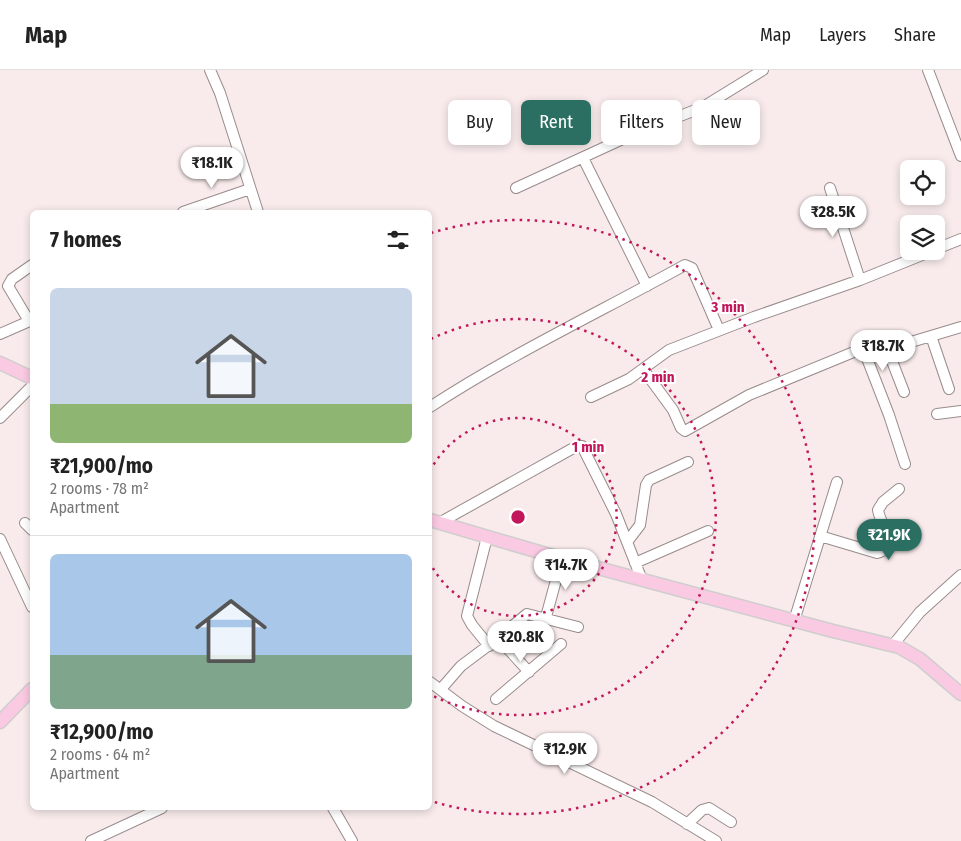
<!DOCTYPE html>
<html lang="en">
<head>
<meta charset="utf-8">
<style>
  body { margin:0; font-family:"Fira Sans Condensed",sans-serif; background:#f2f2f2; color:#222; height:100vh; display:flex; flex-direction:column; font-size:19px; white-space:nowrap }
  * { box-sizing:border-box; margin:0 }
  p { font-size:16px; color:#767676 }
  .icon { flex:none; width:28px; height:28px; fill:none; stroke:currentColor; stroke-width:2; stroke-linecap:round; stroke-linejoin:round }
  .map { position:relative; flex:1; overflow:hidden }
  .panel { position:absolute; left:30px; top:140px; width:402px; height:600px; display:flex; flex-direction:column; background:#fff; border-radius:8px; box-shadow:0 2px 8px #0003 }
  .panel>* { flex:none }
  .hud { position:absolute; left:448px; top:30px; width:438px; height:45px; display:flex; gap:10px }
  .controls { position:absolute; left:900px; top:90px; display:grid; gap:10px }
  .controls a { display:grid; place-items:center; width:45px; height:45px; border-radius:8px; background:#fff; box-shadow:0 2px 8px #0003; font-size:25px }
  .price { position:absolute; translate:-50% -42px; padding:0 11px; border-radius:18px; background:#fff; color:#222; font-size:16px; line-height:32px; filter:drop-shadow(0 1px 2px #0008) }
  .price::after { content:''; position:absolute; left:50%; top:30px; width:15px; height:11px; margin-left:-8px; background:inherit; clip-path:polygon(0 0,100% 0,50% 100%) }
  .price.selected { background:#2a6f62; color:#fff }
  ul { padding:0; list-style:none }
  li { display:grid; align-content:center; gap:10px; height:265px; padding:0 20px }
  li+li { border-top:1px solid #e0e0e0 }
  li span { display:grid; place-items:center; height:155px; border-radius:8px; color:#555 }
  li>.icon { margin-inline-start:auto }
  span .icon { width:90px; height:90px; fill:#fffc; stroke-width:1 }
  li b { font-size:21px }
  h2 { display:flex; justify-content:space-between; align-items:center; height:60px; padding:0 20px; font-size:21px }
  .tag { padding:0 18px; border-radius:8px; background:#fff; box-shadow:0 2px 8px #0003; font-size:18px; line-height:45px }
  .tag.selected { background:#2a6f62; color:#fff }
  header { display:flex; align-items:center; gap:30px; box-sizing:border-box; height:70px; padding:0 25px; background:#fff; border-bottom:1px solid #e0e0e0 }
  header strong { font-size:24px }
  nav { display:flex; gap:28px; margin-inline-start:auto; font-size:18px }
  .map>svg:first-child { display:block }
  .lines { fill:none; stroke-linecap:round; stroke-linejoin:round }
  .minor-casing { stroke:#988c8b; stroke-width:12 }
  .major-casing { stroke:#cfcece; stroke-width:15 }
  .minor { stroke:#fff; stroke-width:10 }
  .major { stroke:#fac9e2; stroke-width:12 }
  .ring { fill:none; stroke:#c2185b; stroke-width:2.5; stroke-dasharray:2.5 5 }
  .centre { fill:#c2185b; stroke:#fff; stroke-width:2.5 }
  .ring-label { font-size:15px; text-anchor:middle; font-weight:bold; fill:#c2185b; stroke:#fff; stroke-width:4; stroke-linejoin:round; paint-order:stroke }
</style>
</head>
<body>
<header>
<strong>Map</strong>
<nav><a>Map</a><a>Layers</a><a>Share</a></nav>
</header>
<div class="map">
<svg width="961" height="771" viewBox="0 0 961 771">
  <rect width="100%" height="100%" fill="#f9ebeb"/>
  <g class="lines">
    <defs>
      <path id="minor" d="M 210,0 L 220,23 L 258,142
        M 928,0 L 961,86
        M 583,88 L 647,216
        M 516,118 L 627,67 L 703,37 L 763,0
        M 830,118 L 860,210
        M 183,142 L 250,119
        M 936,179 L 961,169
        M 29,251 L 8,216 L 12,209 L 32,195
        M 0,264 L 32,250
        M 931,266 L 949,319
        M 885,273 L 904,322
        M 863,278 L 889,345 L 905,394
        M 643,299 L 673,340 L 681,358 L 685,361 L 749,325 L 878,272 L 893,275 L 901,275 L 961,257
        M 591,327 L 629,309 L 669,280 L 754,247 L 860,210 L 932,181
        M 430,337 C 511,284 600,242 685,195 L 692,198 L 719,260
        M 937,344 L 961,341
        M 0,348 L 32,316
        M 25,453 L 32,460
        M 439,453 L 577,376 L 582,376 L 616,444 L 642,510
        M 820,466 L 877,483 C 899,477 880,454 878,440 L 883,432 L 899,419
        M 487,467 L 467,546 L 472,555 L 489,576
        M 0,469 L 32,537
        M 627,472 L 640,455 L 646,415 L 649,410 L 688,392
        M 635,493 L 708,461
        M 546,547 L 562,488
        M 794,551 L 837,412
        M 498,568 L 529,602
        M 893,575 L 920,542 L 961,505
        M 430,612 L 462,636 L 494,656 L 652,732 L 716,771
        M 441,619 L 461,596 L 493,572 L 527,544 L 578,557
        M 496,629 L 561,574
        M 333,738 L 352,771
        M 687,754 L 702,740 L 709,738 L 731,752
        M 91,771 L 162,738"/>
      <path id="major" d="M 0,293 L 32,308
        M 430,450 L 546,484 L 833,561 L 899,577 L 920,589 L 961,624
        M 0,652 L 32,619"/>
    </defs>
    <use href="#minor" class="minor-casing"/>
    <use href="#major" class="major-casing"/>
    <use href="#minor" class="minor"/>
    <use href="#major" class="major"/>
  </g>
  <g class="ring">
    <path d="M430 401A99 99 0 1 1 430 493"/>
    <path d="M431 269A198 198 0 1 1 431 625"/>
    <path d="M431 163A297 297 0 1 1 431 731"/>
  </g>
  <circle cx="518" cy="447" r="8" class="centre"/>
  <g class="ring-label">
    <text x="728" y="242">3 min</text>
    <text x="658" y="312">2 min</text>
    <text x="588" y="382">1 min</text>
  </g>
</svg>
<div class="controls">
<a><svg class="icon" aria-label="locate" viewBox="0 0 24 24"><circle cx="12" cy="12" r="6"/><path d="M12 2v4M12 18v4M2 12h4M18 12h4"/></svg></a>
<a><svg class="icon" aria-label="layers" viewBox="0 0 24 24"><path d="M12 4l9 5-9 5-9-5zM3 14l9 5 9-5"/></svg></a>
</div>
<b class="price" style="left:212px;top:119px">₹18.1K</b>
<b class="price" style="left:833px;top:168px">₹28.5K</b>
<b class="price" style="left:883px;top:302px">₹18.7K</b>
<b class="price selected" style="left:889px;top:491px">₹21.9K</b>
<b class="price" style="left:566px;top:521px">₹14.7K</b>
<b class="price" style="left:521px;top:593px">₹20.8K</b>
<b class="price" style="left:565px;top:705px">₹12.9K</b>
<div class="hud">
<a class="tag">Buy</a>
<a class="tag selected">Rent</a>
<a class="tag">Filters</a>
<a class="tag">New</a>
</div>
<section class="panel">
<h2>7 homes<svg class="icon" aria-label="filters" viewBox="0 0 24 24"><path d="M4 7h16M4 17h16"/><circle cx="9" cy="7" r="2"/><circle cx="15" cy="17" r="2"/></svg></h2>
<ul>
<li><span style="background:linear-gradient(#c9d6e8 75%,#8fb573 0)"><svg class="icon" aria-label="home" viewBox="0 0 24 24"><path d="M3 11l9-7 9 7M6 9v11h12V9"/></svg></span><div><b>₹21,900/mo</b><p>2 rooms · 78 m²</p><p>Apartment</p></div></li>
<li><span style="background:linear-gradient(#a9c7e8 65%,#7fa58c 0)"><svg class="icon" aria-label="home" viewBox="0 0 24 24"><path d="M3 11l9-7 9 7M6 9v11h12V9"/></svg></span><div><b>₹12,900/mo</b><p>2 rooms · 64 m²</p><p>Apartment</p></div></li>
</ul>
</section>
</div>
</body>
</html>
